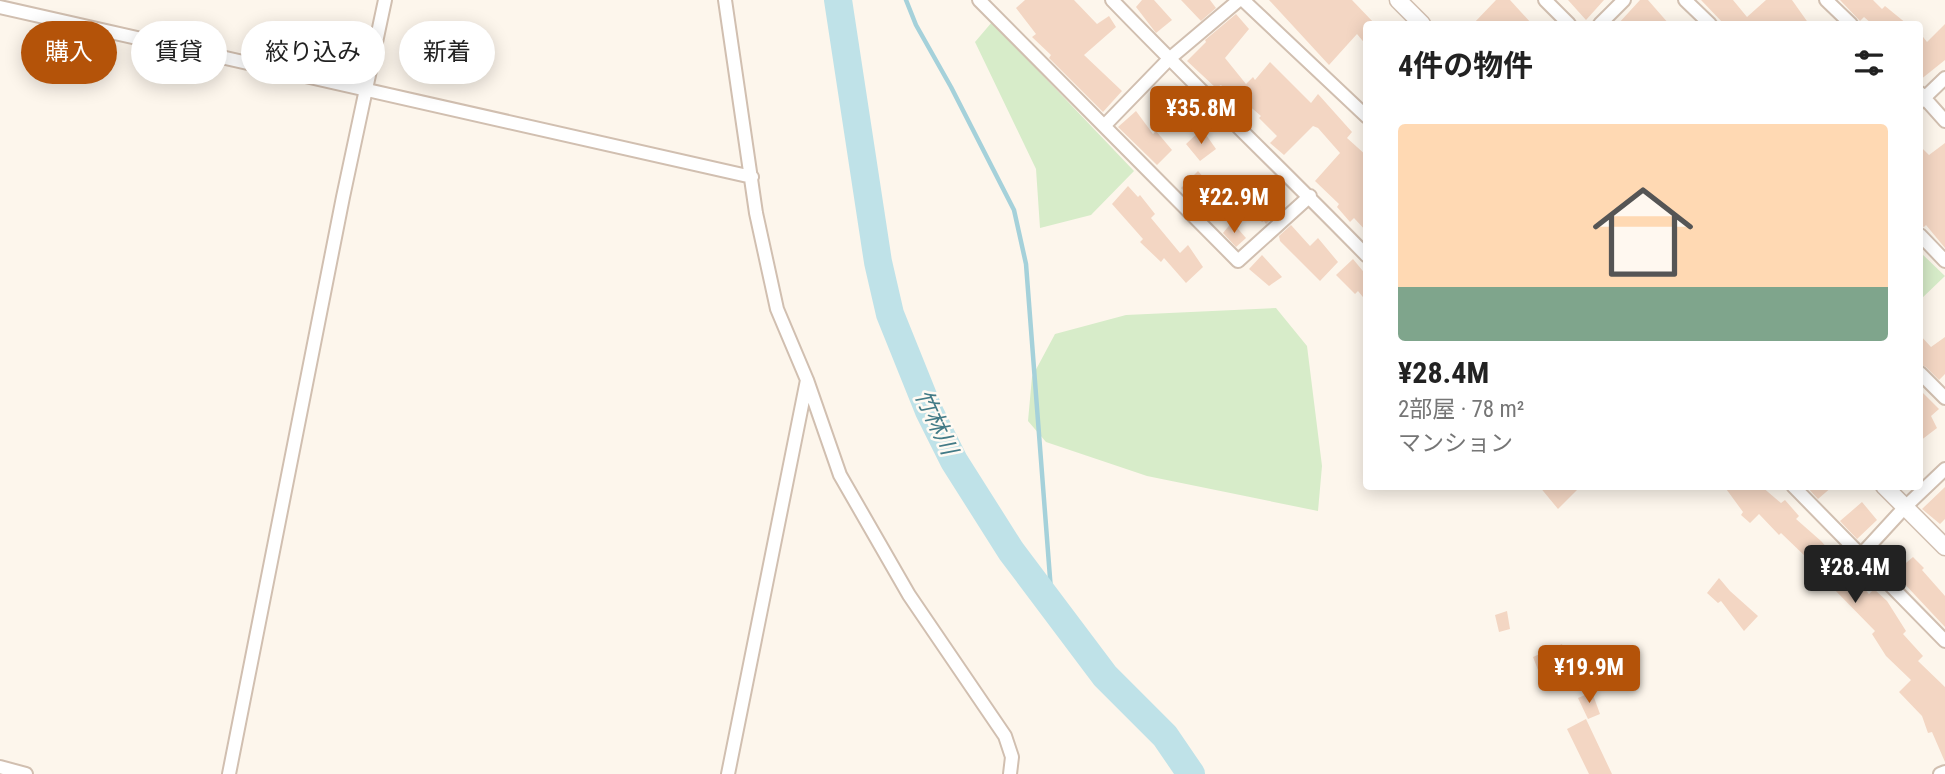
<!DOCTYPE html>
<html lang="ja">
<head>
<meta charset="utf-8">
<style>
  body { margin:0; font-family:"Roboto Condensed","Noto Sans JP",sans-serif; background:#f2f2f2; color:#222; height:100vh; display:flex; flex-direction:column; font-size:26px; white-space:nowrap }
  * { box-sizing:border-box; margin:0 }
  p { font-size:23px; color:#767676 }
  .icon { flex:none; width:38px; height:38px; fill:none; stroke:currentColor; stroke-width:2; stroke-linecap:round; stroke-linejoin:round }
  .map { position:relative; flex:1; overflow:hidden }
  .side { position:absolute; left:1363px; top:21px; width:560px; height:469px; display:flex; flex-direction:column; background:#fff; border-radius:7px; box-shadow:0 4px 18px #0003 }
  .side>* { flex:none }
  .hud { position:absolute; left:21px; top:21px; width:665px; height:63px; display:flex; gap:14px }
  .price { position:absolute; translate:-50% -60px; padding:0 16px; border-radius:7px; background:#b45309; color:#fff; font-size:23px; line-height:46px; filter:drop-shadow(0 2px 4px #0008) }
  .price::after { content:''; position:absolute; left:50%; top:42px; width:21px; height:16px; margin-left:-10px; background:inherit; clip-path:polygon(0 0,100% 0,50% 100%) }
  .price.on { background:#222; color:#fff }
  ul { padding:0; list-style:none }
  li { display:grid; align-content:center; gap:14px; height:371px; padding:0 35px }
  li span { display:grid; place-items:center; height:217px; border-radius:7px; color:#555 }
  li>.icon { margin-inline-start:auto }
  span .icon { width:126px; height:126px; fill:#fffc; stroke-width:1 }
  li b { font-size:30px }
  h2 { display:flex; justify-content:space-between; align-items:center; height:84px; padding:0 35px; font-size:30px }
  .tag { padding:0 24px; border-radius:32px; background:#fff; box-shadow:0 4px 18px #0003; font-size:24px; line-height:63px }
  .tag.on { background:#b45309; color:#fff }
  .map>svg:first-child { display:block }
  .green { fill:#d7ecc9 }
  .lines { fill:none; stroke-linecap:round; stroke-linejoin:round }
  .stream { stroke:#a5d1da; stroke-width:4.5 }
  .river { stroke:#bfe2e8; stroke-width:28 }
  .building { fill:#f3d6c3 }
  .minor-casing { stroke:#d1bfb0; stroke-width:16 }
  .tertiary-casing { stroke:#d1bfb0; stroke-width:19 }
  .minor { stroke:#fff; stroke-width:12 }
  .tertiary { stroke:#fff; stroke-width:16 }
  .labels { text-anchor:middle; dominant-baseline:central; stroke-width:5; stroke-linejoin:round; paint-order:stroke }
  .water-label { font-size:23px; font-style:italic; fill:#427a86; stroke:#fffaf3 }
</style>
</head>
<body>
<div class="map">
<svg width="1945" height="774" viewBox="0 0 1945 774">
  <rect width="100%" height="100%" fill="#fdf6ec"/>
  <path class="green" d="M 992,22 L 1134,171 L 1091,215 L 1040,228 L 1036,169 L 975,42 Z
    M 1920,252 L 1945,276 L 1920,300 Z
    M 1276,308 L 1307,346 L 1322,466 L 1318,511 L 1147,476 L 1046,442 L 1028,421 L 1032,377 L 1055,334 L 1126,315 Z"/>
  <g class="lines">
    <path class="stream" d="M 906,0 L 916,25 L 951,87 L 1014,210 L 1026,264 L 1052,604"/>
    <path class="river" d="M 838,0 L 878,262 L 890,314 L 929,411 L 954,461 L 1011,551 L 1105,676 L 1165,736 L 1191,774"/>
  </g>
  <path class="building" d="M 1025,0 L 1074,0 L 1097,24 L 1109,16 L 1116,27 L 1084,55 L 1122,91 L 1103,112 L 1049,58 L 1051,55 L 1032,37 L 1036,34 L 1016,8 Z
    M 1142,0 L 1154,0 L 1172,20 L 1156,33 L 1136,7 Z
    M 1181,0 L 1210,0 L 1216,8 L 1201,21 Z
    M 1269,0 L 1352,0 L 1375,24 L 1367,24 L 1367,46 L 1357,34 L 1329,65 Z
    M 1496,0 L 1510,0 L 1532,24 L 1473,24 Z
    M 1568,0 L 1604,0 L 1586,20 Z
    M 1640,0 L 1648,0 L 1669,24 L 1618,24 Z
    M 1701,0 L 1733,0 L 1747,17 L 1766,0 L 1792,0 L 1809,24 L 1724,24 Z
    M 1840,0 L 1873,0 L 1882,9 L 1885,6 L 1907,24 L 1872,24 L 1864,17 L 1860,21 Z
    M 1236,14 L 1249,29 L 1225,58 L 1246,84 L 1253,77 L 1255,80 L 1270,62 L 1311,103 L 1318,94 L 1352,132 L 1347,138 L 1367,156 L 1367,232 L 1354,218 L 1350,222 L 1337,207 L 1339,204 L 1315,181 L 1340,153 L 1318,128 L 1313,126 L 1284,155 L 1270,143 L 1277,136 L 1259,118 L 1261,116 L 1232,91 L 1229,94 L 1221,85 L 1216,88 L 1187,61 L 1206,42 L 1205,40 Z
    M 1945,24 L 1945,60 L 1920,80 L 1920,33 L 1927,42 Z
    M 1136,111 L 1153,134 L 1156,131 L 1172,150 L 1157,165 L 1118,127 Z
    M 1202,129 L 1216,149 L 1200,161 L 1186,144 Z
    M 1945,143 L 1945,248 L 1926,225 L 1924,227 L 1920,226 L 1920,146 L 1929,155 Z
    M 1198,171 L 1221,197 L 1208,210 L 1202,203 L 1199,206 L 1181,188 Z
    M 1243,176 L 1259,195 L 1272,181 L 1283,193 L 1269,209 L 1274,216 L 1266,224 L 1264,221 L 1262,222 L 1228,187 Z
    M 1128,186 L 1138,197 L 1140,195 L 1155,214 L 1151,218 L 1180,253 L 1188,245 L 1203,267 L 1186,283 L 1164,258 L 1161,262 L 1140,242 L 1143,239 L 1112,204 Z
    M 1232,222 L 1246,238 L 1236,247 L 1223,233 Z
    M 1291,225 L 1310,246 L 1318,238 L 1338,262 L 1320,281 L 1280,241 L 1279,236 Z
    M 1262,255 L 1282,277 L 1269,286 L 1249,269 Z
    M 1353,259 L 1367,276 L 1367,302 L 1358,291 L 1355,294 L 1336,275 Z
    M 1920,335 L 1931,347 L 1945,337 L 1945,374 L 1939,380 L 1926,367 L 1920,364 Z
    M 1920,390 L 1939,409 L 1931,416 L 1937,428 L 1920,441 Z
    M 1539,486 L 1581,486 L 1558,509 Z
    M 1724,486 L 1761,486 L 1781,503 L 1785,500 L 1799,516 L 1796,519 L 1821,541 L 1869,594 L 1874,589 L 1887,601 L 1906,631 L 1903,634 L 1923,656 L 1918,661 L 1945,687 L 1945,762 L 1932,732 L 1928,733 L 1922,716 L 1899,692 L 1911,680 L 1886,656 L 1872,634 L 1875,631 L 1830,585 L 1833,583 L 1781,533 L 1779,535 L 1759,514 L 1750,523 L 1741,515 L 1743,512 Z
    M 1806,486 L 1833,486 L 1818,499 Z
    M 1945,487 L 1945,519 L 1940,524 L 1922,509 Z
    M 1862,502 L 1877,520 L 1857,539 L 1840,521 Z
    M 1913,557 L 1924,568 L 1922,570 L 1945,596 L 1945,627 L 1899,578 L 1903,573 L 1900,568 Z
    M 1719,578 L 1730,591 L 1758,616 L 1744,631 L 1721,601 L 1718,603 L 1707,593 Z
    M 1507,611 L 1510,629 L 1499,632 L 1495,615 Z
    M 1562,644 L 1567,660 L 1538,670 L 1533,657 Z
    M 1592,692 L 1600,714 L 1588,719 L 1578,698 Z
    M 1586,719 L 1612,774 L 1589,774 L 1567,729 Z"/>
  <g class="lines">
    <defs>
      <path id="minor" d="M 725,0 L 756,213 L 777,309 L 807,380 L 840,475 L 909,595 L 1005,736 L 1012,757 L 1010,774
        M 979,0 L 1238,261 L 1310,196
        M 1112,0 C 1196,87 1283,170 1367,256
        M 1243,0 L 1367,117
        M 1545,0 L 1569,24
        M 1685,0 L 1710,24
        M 1826,0 L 1851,24
        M 0,7 L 752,177
        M 1600,24 L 1624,0
        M 1920,93 L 1945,121
        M 1920,102 L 1945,78
        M 1104,126 L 1169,59 L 1239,0
        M 1920,235 L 1945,261
        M 1920,373 L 1945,398
        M 1793,486 L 1945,641
        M 1860,556 L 1905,507 L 1945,469
        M 0,767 L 26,774
        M 229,774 L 343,197 L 385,0
        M 728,774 L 807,380
        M 1940,774 L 1945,772"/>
      <path id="tertiary" d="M 1398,0 L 1422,24
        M 1884,486 L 1945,547"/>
    </defs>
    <use href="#minor" class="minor-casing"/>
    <use href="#tertiary" class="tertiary-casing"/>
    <use href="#minor" class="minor"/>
    <use href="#tertiary" class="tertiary"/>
  </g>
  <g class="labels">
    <g class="water-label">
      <text transform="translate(936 422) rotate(65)">竹林川</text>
    </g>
  </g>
</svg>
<b class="price" style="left:1201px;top:146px">¥35.8M</b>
<b class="price" style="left:1234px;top:235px">¥22.9M</b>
<b class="price on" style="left:1855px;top:605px">¥28.4M</b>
<b class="price" style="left:1589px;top:705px">¥19.9M</b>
<div class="hud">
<a class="tag on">購入</a>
<a class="tag">賃貸</a>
<a class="tag">絞り込み</a>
<a class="tag">新着</a>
</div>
<section class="side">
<h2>4件の物件<svg class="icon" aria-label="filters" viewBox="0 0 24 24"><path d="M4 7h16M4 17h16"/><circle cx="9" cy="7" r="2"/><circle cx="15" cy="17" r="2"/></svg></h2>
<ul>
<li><span style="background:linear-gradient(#ffd9b3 75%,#7fa58c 0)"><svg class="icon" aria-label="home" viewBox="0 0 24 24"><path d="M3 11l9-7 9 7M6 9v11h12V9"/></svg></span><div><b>¥28.4M</b><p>2部屋 · 78 m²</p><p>マンション</p></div></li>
</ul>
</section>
</div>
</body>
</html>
